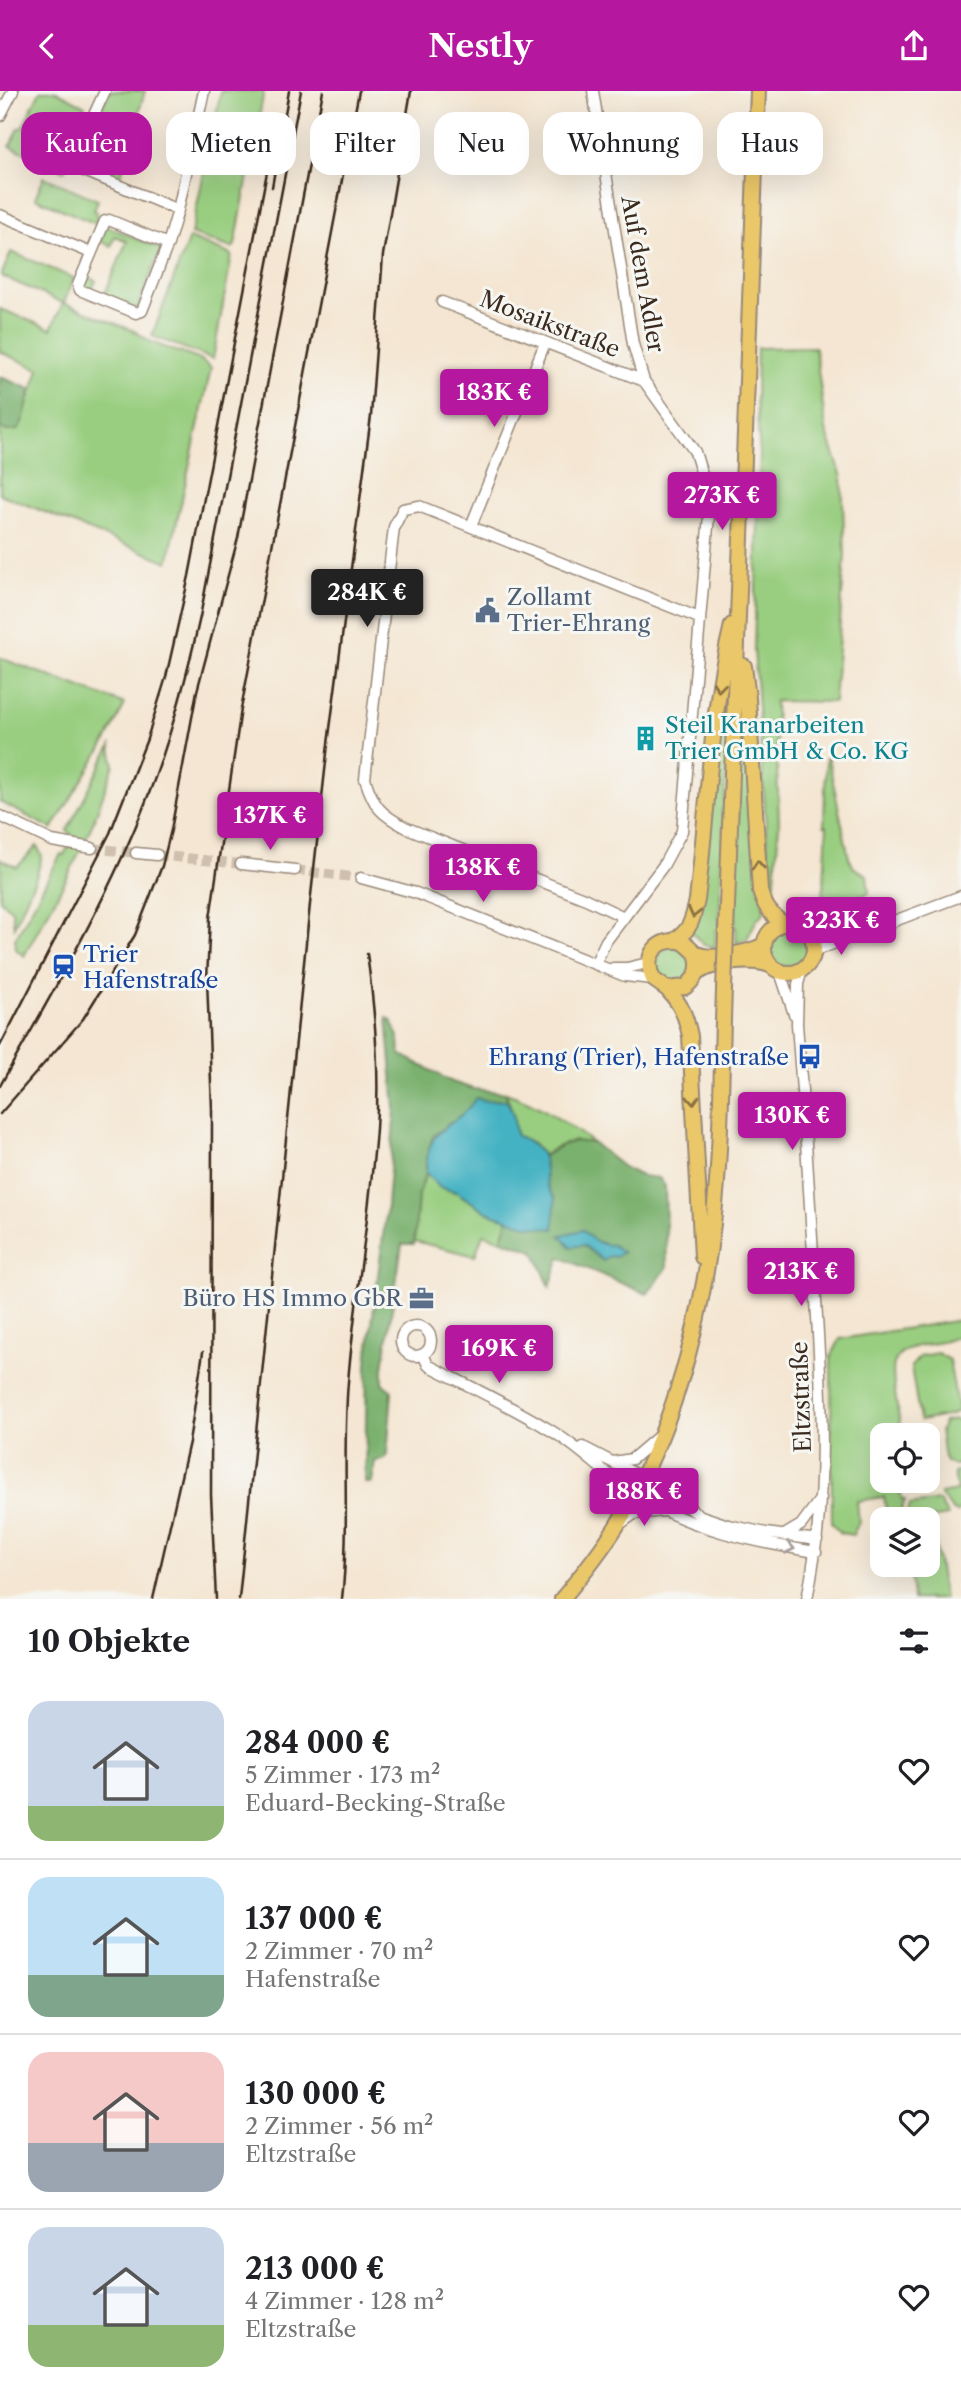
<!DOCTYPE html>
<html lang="de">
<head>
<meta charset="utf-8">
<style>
  body { margin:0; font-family:"Libre Caslon Text",serif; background:#f2f2f2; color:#202124; height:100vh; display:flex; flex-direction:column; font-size:26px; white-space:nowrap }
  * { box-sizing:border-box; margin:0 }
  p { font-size:23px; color:#757577 }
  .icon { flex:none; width:38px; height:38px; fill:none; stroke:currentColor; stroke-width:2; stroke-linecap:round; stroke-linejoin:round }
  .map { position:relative; height:1508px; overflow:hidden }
  .side { display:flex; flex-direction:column; background:#fff; flex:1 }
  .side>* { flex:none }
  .banner { position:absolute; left:21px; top:21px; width:920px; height:63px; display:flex; gap:14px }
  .controls { position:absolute; left:870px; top:1332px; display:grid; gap:14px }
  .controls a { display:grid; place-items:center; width:70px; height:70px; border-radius:14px; background:#fff; box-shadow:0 7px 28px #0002; font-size:35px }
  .price { position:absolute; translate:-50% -60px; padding:0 16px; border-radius:7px; background:#b5179e; color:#fff; font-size:23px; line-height:46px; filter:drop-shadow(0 2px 4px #0008) }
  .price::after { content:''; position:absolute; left:50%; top:42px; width:21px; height:16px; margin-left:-10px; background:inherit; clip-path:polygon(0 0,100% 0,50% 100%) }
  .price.on { background:#222; color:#fff }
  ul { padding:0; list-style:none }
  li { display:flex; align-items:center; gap:21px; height:175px; padding:0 28px }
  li+li { border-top:2px solid #e0e0e0 }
  li span { display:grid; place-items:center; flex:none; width:196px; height:140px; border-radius:21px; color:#555 }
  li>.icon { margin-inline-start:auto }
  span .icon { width:84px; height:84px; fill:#fffc; stroke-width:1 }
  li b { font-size:30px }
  h2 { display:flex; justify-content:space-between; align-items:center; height:84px; padding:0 28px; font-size:30px }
  .pill { padding:0 24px; border-radius:21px; background:#fff; box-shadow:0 7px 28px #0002; font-size:24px; line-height:63px }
  .pill.on { background:#b5179e; color:#fff }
  header { display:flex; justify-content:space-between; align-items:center; height:91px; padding:0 28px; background:#b5179e; color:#fff; font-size:32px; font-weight:800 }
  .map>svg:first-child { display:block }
  .green { fill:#99ce80; stroke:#6a7c4f; stroke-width:2 }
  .forest { fill:#7ab16e; stroke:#5a6e46; stroke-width:2; fill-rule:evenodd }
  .water { fill:#45b2c3; stroke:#406e70; stroke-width:2 }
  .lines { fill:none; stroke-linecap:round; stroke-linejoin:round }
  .minor-tunnel { stroke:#cfc0ae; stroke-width:10; stroke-dasharray:10 5; stroke-linecap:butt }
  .minor-casing { stroke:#988878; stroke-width:13 }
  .primary-casing { stroke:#988878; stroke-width:18 }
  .minor { stroke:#fff; stroke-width:10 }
  .primary { stroke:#eac769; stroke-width:14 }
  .rail { stroke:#3b2a1e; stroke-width:2.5 }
  .primary-bridge-casing { stroke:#988878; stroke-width:18; stroke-linecap:butt }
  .primary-bridge { stroke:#eac769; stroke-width:14 }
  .oneway { stroke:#8a7140 }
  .oneway2 { stroke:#a79f9a }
  .labels { text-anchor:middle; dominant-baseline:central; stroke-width:6; stroke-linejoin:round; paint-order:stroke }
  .street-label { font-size:23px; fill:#3b2a1e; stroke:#f6f6f2 }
  .service-label { font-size:23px; fill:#4e5e75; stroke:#f6f6f2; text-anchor:start }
  .culture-label { font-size:23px; fill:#0d838f; stroke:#f6f6f2; text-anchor:start }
  .transit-label { font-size:23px; fill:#164399; stroke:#f6f6f2; text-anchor:start }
</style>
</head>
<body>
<header><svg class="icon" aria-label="back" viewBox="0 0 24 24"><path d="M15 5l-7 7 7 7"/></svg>Nestly<svg class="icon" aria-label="share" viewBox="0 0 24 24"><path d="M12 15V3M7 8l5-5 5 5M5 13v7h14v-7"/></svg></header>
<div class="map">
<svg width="961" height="1508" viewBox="0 0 961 1508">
  <rect width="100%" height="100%" fill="#f6f6f2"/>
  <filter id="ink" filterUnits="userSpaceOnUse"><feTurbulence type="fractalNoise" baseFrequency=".0143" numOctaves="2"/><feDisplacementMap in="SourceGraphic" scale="14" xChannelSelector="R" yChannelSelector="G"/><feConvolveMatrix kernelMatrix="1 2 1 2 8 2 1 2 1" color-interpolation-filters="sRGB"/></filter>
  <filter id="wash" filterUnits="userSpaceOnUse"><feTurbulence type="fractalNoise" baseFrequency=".00686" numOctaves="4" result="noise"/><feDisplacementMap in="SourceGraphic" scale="28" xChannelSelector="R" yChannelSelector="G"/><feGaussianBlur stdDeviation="1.57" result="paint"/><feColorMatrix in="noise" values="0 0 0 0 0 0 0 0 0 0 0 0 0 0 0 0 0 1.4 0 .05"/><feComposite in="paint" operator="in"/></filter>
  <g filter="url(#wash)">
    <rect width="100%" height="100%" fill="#f4e6d2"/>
    <path class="green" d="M 40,0 L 56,0 L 85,15 L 69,49 L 71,51 L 66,63 L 71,65 L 64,80 L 10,55 L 19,37 L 22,37 Z
      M 109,0 L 145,0 L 119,90 L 82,75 L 77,67 Z
      M 221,0 L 264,0 L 235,154 L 232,157 L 191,143 Z
      M 44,86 L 98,109 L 94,120 L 97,121 L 96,133 L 35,107 Z
      M 107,135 L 161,158 L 137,218 L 85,199 L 82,193 L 85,185 L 96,190 L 91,200 L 104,205 L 127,150 L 115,145 L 111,155 L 100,150 Z
      M 189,147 L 232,164 L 213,268 L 152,245 Z
      M 11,161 L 74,187 L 64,212 L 134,240 L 153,252 L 201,269 L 211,277 L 168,471 L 0,403 L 0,336 L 7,340 L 30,306 L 39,278 L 0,261 L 0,218 L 51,238 L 63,212 L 1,185 Z
      M 815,256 L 826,339 L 842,386 L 845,464 L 834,611 L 775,610 L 779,733 L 774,801 L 770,795 L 754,558 L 760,364 L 756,309 L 757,257 Z
      M 0,567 L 125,613 L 107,649 L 52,738 L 0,711 Z
      M 727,582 L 730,582 L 719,839 L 716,839 L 715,856 L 704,854 L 691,841 Z
      M 741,601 L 764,822 L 757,828 L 747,848 L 736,852 L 736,837 L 734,837 Z
      M 111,655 L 114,674 L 92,734 L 68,785 L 24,865 L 16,858 L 15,848 L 61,763 L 64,764 L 73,745 L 67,740 Z
      M 826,666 L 828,667 L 849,767 L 854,777 L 867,784 L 869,802 L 836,812 L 823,810 L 827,735 L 824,735 Z
      M 37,755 L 42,765 L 37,784 L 14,836 L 12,819 L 0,809 C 0,794 3,781 0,768 L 17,776 Z
      M769 857a19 19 0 1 1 38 0a19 19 0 1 1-38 0Z
      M656 874a18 18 0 1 1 36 0a18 18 0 1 1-36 0Z
      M 506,1002 C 539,1013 565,1031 593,1052 C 575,1050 558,1051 544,1065 L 533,1052 L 516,1044 L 513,1023 Z
      M 426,1082 L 439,1096 L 456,1101 L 489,1122 L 508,1127 L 502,1149 L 483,1143 L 475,1165 L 414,1150 L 418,1106 Z
      M 961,1229 L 961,1243 C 947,1253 930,1252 914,1256 C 904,1258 897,1264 894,1273 C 890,1285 900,1330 902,1344 L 882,1344 L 882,1390 L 910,1390 L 899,1393 L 902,1409 L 905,1409 L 898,1428 L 888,1428 L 884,1406 L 857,1410 L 859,1432 L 854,1439 L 854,1444 L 840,1442 L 832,1432 L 831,1266 L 840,1248 Z
      M 938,1262 L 949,1269 L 958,1319 L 952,1324 L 920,1330 L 911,1276 L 920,1265 Z
      M 955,1329 L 961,1332 L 961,1373 L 952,1374 L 946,1371 L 944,1367 L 940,1340 L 944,1331 Z
      M 961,1380 L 961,1417 L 957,1422 L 952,1419 L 940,1403 L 957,1400 L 954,1383 L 955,1381 Z
      M 939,1410 L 948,1425 L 928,1428 L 904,1428 L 910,1414 Z
      M 935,1451 L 944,1508 L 913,1508 L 909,1474 L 928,1474 L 928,1452 Z"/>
    <path class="forest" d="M 0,286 L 31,298 L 23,330 L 18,339 L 6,340 L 0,336 Z
      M 387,927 L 391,929 L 399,948 L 400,963 L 452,991 L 474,998 L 506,1002 L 507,1009 L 486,1010 L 476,1007 L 469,1018 L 433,1045 L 426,1067 L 426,1082 L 418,1106 L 414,1153 L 402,1153 L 383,1277 L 383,1293 L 392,1300 L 387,1365 L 383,1369 L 375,1370 L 372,1392 L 365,1392 L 367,1271 L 387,1114 L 395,1017 Z
      M 575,1050 L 593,1052 L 623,1076 L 641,1085 L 659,1087 L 665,1095 L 667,1177 L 647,1203 L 560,1166 L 550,1196 L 534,1160 L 502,1149 L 508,1127 L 529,1135 L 546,1095 L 544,1065 L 562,1054 ZM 577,1142 L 608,1155 L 613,1154 L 622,1162 L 610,1165 L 603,1170 L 584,1154 L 561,1145 Z"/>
    <path class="water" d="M 476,1007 L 486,1010 L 507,1009 L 513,1023 L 516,1044 C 563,1067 532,1077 555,1107 L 554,1138 L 529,1135 L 489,1122 L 456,1101 L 439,1096 L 426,1082 C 426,1031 454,1041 476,1007 Z
      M 583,1139 C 589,1148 603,1155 613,1154 L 622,1161 L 616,1166 L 610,1165 L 603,1170 L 584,1154 L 571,1156 L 561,1144 Z"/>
  </g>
  <g filter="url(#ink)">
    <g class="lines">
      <path class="minor-tunnel" d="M 92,757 L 136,762
        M 157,764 L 241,773
        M 295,779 L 361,787"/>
      <defs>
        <path id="minor" d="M 105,0 L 72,71 L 77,77 L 178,119
          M 593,0 L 633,253 L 644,290 L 695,361 L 705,394 L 709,424 L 682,740 L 663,775 L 606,850 L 595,873
          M 0,25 L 13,0
          M 0,124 L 91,162
          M 109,129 L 168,153 L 142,220 L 136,222 L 80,199 L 78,194 L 105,130 Z
          M 168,153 L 178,119 L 204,0
          M 442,211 L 644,290
          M 471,435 L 545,252
          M 0,725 L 52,750 L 92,757
          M 136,762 L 157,764
          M 241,773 L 295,779
          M 361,787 L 416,802 L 625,885 L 653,888
          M 624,826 L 586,808 L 407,737 C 380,723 374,716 365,688 L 394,436 L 403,418 L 419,415 L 699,527
          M 810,843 L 850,844
          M 814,860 L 961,805
          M 613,877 L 627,877 L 648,872
          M 802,879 L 798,893 L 797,933 C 804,1020 810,1107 815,1194 C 822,1303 829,1400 807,1508
          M 780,881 L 794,923
          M401 1250a15 15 0 1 1 30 0a15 15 0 1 1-30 0Z
          M 423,1263 L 428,1274 C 469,1295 511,1315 550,1339 C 581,1357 605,1384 635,1403 C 689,1438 754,1451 816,1461
          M 583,1356 L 641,1386 L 701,1425 L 728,1434 L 766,1442 L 817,1449
          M 613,1371 L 632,1368 L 659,1345
          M 620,1433 L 634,1423 L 664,1420
          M 786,1443 L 801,1434 L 821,1407"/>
        <path id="primary" d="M 744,575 L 748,607 L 760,800 C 764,815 771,824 784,833
          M764 857a25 25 0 1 1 50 0a25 25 0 1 1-50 0Z
          M 726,841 L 758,0
          M 675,849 C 691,839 693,827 697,809 C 708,718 710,624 732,534
          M 696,862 C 701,877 697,887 685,896 L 667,898 L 653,888 C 642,865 658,845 683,851 C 688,854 692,859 696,862 C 710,871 751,861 764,854
          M 697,882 C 713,871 752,867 770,874
          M 667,898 C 681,913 686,925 690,945 L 702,1166
          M 562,1508 C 581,1485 600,1461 616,1436 C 671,1346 700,1237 713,1133 C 722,1056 721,977 724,899"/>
      </defs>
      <use href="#minor" class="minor-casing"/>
      <use href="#primary" class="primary-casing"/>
      <use href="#minor" class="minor"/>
      <use href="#primary" class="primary"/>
      <path class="rail" d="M 272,96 L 289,0
        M 0,955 L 110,742 L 147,648 L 166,586 L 189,485 L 267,81
        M 0,995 C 52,902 107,810 146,710 C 170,651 186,589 200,526 L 301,0
        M 0,1023 L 83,928 L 135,844 L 162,775 L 171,739 L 197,600 L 238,447 L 323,0
        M 153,1508 L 189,1351 L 203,1261
        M 216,1508 L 211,1404 L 212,1018 L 207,888 L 210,827 L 241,618 L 359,0
        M 239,1508 L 310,813 L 328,653 L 371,325 L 383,164 L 411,0
        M 342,1508 C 350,1436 342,1363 348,1291 C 355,1206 370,1123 376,1038 C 380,981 375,920 367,863"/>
      <defs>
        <path id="primary-bridge" d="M 724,899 L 726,841"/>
      </defs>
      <use href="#primary-bridge" class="primary-bridge-casing"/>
      <use href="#primary-bridge" class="primary-bridge"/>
    </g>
    <defs><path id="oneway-chevron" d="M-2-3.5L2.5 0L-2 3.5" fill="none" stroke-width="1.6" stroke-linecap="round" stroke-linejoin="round" transform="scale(1.75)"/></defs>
    <g class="oneway">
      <use href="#oneway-chevron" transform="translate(719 596) rotate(97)"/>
      <use href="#oneway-chevron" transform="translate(758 774) rotate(-94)"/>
      <use href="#oneway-chevron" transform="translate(694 822) rotate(104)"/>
      <use href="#oneway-chevron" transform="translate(693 1009) rotate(87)"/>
    </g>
    <use class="oneway2" href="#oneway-chevron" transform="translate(790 1457) rotate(11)"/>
  </g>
  <defs>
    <symbol id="civic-bare" viewBox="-9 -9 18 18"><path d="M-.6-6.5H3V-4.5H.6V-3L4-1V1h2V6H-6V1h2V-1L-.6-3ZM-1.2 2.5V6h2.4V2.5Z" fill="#5c6f8a" stroke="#f6f6f2" stroke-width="2.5" paint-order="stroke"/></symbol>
    <symbol id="building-bare" viewBox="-9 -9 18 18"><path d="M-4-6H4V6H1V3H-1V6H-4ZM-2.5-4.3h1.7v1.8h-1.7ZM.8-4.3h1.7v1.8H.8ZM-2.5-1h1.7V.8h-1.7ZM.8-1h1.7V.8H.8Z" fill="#0f9aa8" stroke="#f6f6f2" stroke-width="2.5" paint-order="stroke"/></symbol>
    <symbol id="station-bare" viewBox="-9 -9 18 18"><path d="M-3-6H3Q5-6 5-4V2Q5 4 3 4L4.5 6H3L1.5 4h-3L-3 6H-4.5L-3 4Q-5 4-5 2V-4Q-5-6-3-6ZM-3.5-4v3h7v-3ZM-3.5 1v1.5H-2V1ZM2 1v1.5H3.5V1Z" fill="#1a4fb4" stroke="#f6f6f2" stroke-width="2.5" paint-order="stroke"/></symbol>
    <symbol id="bus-bare" viewBox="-9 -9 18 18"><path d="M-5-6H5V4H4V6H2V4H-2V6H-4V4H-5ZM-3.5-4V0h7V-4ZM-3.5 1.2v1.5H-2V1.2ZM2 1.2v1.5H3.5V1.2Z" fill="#1a4fb4" stroke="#f6f6f2" stroke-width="2.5" paint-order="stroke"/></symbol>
    <symbol id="office-bare" viewBox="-9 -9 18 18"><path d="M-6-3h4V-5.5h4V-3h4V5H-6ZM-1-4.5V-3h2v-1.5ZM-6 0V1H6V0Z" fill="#5c6f8a" stroke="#f6f6f2" stroke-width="2.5" paint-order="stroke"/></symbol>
  </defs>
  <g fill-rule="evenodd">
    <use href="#civic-bare" x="470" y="502" width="35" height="35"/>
    <use href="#building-bare" x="628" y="630" width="35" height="35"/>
    <use href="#station-bare" x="46" y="858" width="35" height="35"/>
    <use href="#bus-bare" x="792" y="948" width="35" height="35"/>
    <use href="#office-bare" x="404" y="1190" width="35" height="35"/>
  </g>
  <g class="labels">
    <g class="street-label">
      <text transform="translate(643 183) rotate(80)">Auf dem Adler</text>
      <text transform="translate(550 233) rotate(21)">Mosaikstraße</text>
      <text transform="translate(801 1306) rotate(-92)">Eltzstraße</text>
    </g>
    <g class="service-label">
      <text x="507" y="506">Zollamt<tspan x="507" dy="26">Trier-Ehrang</tspan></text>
      <text x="402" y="1207" text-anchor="end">Büro HS Immo GbR</text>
    </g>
    <g class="culture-label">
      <text x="665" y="634">Steil Kranarbeiten<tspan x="665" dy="26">Trier GmbH &amp; Co. KG</tspan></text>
    </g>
    <g class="transit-label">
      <text x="83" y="863">Trier<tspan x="83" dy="26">Hafenstraße</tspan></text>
      <text x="789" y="966" text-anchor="end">Ehrang (Trier), Hafenstraße</text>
    </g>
  </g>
</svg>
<div class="controls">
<a><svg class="icon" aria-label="locate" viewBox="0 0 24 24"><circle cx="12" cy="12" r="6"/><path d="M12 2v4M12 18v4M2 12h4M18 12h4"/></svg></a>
<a><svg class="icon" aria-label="layers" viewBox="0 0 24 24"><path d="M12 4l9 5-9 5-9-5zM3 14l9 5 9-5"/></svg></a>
</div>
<b class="price" style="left:494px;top:338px">183K €</b>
<b class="price" style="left:722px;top:441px">273K €</b>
<b class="price on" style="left:367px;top:538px">284K €</b>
<b class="price" style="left:270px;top:761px">137K €</b>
<b class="price" style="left:483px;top:813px">138K €</b>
<b class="price" style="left:841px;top:866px">323K €</b>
<b class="price" style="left:792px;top:1061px">130K €</b>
<b class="price" style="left:801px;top:1217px">213K €</b>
<b class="price" style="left:499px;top:1294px">169K €</b>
<b class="price" style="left:644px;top:1437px">188K €</b>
<div class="banner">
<a class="pill on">Kaufen</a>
<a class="pill">Mieten</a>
<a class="pill">Filter</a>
<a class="pill">Neu</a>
<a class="pill">Wohnung</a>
<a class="pill">Haus</a>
</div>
</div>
<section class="side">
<h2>10 Objekte<svg class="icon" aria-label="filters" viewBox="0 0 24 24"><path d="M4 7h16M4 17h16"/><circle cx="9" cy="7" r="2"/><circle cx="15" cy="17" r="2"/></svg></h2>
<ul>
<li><span style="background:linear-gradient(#c9d6e8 75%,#8fb573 0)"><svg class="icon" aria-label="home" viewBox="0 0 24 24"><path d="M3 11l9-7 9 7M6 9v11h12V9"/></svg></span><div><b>284 000 €</b><p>5 Zimmer · 173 m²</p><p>Eduard-Becking-Straße</p></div><svg class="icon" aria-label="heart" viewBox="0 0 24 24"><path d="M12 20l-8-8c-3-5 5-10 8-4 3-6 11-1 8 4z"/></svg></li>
<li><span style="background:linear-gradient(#bfe0f5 70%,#7fa58c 0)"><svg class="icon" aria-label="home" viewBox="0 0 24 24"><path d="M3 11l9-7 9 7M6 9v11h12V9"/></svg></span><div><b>137 000 €</b><p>2 Zimmer · 70 m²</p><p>Hafenstraße</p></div><svg class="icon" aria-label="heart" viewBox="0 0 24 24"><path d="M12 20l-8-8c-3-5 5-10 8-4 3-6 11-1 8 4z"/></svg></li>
<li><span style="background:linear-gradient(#f6c9c9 65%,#9aa5b1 0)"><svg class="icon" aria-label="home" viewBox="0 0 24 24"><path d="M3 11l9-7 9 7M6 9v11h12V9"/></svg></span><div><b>130 000 €</b><p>2 Zimmer · 56 m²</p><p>Eltzstraße</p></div><svg class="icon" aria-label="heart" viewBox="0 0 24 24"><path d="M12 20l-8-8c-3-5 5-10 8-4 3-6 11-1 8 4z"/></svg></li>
<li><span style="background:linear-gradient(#c9d6e8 70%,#8fb573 0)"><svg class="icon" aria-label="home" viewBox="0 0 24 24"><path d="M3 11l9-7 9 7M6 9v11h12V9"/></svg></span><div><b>213 000 €</b><p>4 Zimmer · 128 m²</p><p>Eltzstraße</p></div><svg class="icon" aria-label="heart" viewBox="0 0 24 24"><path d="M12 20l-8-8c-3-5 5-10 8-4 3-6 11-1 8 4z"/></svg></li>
</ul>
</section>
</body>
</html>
